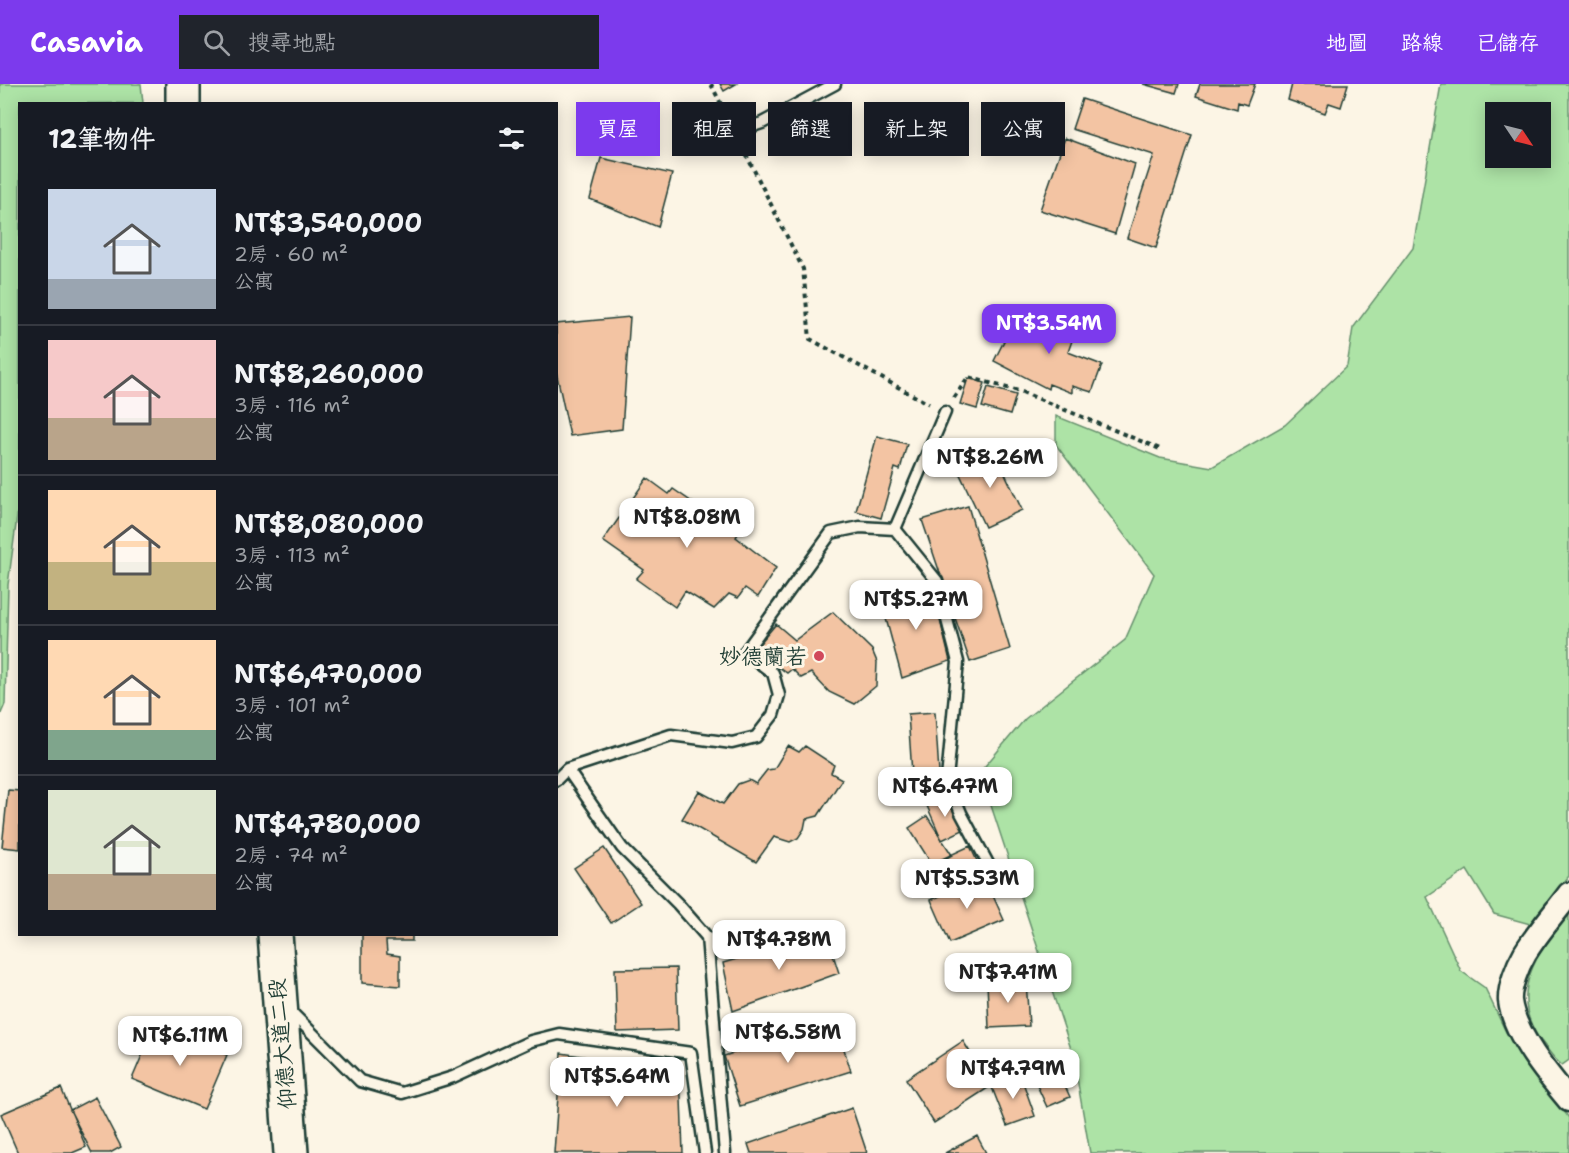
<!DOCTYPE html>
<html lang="zh-TW">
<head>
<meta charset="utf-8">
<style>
  body { margin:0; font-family:"Shantell Sans","LXGW WenKai TC",sans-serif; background:#20242c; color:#f1f3f6; height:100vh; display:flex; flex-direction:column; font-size:22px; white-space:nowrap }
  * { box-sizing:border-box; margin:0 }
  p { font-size:20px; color:#9ea1a6 }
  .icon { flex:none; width:33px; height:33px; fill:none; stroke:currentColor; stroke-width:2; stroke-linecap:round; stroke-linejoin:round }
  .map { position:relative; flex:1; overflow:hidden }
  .drawer { position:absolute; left:18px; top:18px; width:540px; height:834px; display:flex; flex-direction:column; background:#171b24; border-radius:0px; box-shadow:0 3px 15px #0003 }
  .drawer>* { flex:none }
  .top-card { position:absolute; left:576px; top:18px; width:570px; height:54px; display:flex; gap:12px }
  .needle { width:39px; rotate:125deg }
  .tools { position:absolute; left:1485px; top:18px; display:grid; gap:12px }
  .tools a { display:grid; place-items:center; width:66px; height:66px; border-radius:0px; background:#171b24; box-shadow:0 3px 15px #0003; font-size:30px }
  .price { position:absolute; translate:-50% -51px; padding:0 14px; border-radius:12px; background:#fff; color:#222; font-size:20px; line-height:39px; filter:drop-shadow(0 2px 3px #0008) }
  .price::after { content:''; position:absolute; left:50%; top:36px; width:18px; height:14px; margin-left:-9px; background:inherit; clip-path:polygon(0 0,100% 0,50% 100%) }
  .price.selected { background:#7c3aed; color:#fff }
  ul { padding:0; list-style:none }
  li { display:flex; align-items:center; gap:18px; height:150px; padding:0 30px }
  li+li { border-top:2px solid #363941 }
  li span { display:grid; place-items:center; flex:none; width:168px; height:120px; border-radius:0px; color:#555 }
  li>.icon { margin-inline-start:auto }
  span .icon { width:72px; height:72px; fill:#fffc; stroke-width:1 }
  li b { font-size:26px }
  h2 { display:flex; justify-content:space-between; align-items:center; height:72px; padding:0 30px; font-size:26px }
  .chip { padding:0 21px; border-radius:0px; background:#171b24; box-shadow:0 3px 15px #0003; font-size:21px; line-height:54px }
  .chip.selected { background:#7c3aed; color:#fff }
  header { display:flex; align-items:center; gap:36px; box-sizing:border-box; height:84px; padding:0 30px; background:#7c3aed; color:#fff }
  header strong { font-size:28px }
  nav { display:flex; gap:33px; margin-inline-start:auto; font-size:21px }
  .search { width:420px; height:54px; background:#20242c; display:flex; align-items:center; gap:15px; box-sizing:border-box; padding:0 21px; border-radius:0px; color:#9ea1a6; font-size:22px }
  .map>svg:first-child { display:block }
  .green { fill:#ade3a6; stroke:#66906d; stroke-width:1.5; fill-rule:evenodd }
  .building { fill:#f3c4a3; stroke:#1f3d34; stroke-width:1.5 }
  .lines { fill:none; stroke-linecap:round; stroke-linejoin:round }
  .lane-casing { stroke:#1f3d34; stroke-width:15 }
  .street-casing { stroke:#1f3d34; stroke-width:27 }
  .primary-casing { stroke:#1f3d34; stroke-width:38 }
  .path { stroke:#1f3d34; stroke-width:4; stroke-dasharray:4.5 4.5; stroke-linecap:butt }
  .lane { stroke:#fcf5e5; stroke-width:10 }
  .street { stroke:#fcf5e5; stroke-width:22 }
  .primary { stroke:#fcf5e5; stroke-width:33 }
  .poi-dot { fill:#d1495b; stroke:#fcf5e5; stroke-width:2 }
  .labels { text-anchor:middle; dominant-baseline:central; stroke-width:6; stroke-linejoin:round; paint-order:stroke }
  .poi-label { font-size:22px; fill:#1f3d34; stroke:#fcf5e5; text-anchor:end }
  .street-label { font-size:22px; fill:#1f3d34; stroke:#fcf5e5 }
</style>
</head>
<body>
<header>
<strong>Casavia</strong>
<div class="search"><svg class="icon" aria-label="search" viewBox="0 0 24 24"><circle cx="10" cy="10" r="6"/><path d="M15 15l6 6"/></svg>搜尋地點</div>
<nav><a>地圖</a><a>路線</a><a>已儲存</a></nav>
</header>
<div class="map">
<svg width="1569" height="1069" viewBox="0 0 1569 1069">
  <rect width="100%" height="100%" fill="#fcf5e5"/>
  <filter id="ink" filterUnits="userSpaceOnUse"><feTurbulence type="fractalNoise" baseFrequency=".0167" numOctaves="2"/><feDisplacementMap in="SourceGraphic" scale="12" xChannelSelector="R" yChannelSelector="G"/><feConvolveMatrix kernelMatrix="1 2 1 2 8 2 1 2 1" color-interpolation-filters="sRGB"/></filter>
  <g filter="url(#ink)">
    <path class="green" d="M 0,0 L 141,0 L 143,19 L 20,20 L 20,410 L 8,501 L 5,620 L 0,632 Z
      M 1441,0 L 1569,0 L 1569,792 L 1530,840 L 1494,830 L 1467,786 L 1427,813 L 1461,887 L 1485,904 L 1506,948 L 1569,1034 L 1569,1069 L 1090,1069 L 1073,971 L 980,688 L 1025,635 L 1125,556 L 1154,490 L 1056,361 L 1056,332 L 1160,374 L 1212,383 L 1285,341 L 1347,282 L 1353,244 L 1413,164 ZM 1496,28 L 1540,28 L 1540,74 L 1496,74 Z
      M 1569,828 L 1569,976 L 1562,981 C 1553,975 1548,965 1541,957 C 1506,909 1538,868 1569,828 Z"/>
    <path class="building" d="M 720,0 L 736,0 L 724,7 Z
      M 1143,0 L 1179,0 L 1176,9 Z
      M 1200,0 L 1255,0 L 1247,21 L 1238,18 L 1237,25 L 1196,12 Z
      M 1292,0 L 1348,0 L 1341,23 L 1329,19 L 1325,29 L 1288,16 Z
      M 1082,15 L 1192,51 L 1156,164 L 1127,154 L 1154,71 L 1072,45 Z
      M 1065,54 L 1135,80 L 1115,150 L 1040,126 Z
      M 601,74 L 672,90 L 658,143 L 590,115 Z
      M 1042,225 L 1079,237 L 1068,268 L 1102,281 L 1092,308 L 1072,302 L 1072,309 L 1049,300 L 1048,305 L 994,277 L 1009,247 L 1028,256 Z
      M 630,233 L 622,345 L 570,352 L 556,287 L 556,240 Z
      M 968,294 L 985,299 L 977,325 L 960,320 Z
      M 988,303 L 1016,311 L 1010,331 L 982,323 Z
      M 877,352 L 907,360 L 900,386 L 895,384 L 881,434 L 856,427 Z
      M 994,366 L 1022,426 L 985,443 L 957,384 Z
      M 647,394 L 669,410 L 673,405 L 717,435 L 732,426 L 745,438 L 736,453 L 776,484 L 758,513 L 745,504 L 738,514 L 729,510 L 714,525 L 685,507 L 675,523 L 636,495 L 644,486 L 603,457 Z
      M 968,422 L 1010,565 L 970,578 L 922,436 Z
      M 932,503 L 950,577 L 902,594 L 881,516 Z
      M 833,528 L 872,566 L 877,578 L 876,602 L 854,620 L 829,608 L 811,589 L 801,594 L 792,585 L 787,589 L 755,565 L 776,540 L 795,556 Z
      M 935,628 L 939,689 L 912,690 L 908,630 Z
      M 788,662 L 799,668 L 805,662 L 834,681 L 831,689 L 842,695 L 818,732 L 806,735 L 804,745 L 798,754 L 790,758 L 774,753 L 756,778 L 682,735 L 699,707 L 723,720 L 738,700 L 749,696 L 756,700 L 767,686 L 774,685 Z
      M 8,706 L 20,707 L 20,765 L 2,763 Z
      M 948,713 L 963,746 L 942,756 L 927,722 Z
      M 927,732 L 952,771 L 933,782 L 909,744 Z
      M 970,762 L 984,792 L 948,809 L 933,779 Z
      M 604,764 L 641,819 L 611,839 L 574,784 Z
      M 984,792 L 1004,836 L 950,859 L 931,816 Z
      M 826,849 L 839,889 L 733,927 L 723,879 Z
      M 362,850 L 412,850 L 412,857 L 386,857 L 387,870 L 400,872 L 400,902 L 362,899 Z
      M 676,884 L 678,946 L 617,948 L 615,885 Z
      M 1026,896 L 1029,942 L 989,944 L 987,898 Z
      M 835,937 L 851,987 L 740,1022 L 724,972 Z
      M 155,941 L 227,971 L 204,1025 L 132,995 Z
      M 963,957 L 991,1002 L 934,1039 L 906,995 Z
      M 561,969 L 680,987 L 683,1069 L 554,1069 Z
      M 1051,971 L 1070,1013 L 1047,1023 L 1028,982 Z
      M 1020,990 L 1035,1032 L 1007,1042 L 991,1001 Z
      M 61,1004 L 86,1063 L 72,1069 L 18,1069 L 1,1030 Z
      M 95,1013 L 121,1063 L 110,1069 L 92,1069 L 70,1026 Z
      M 852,1024 L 867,1069 L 751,1069 L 748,1060 Z
      M 977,1052 L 986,1069 L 945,1069 Z"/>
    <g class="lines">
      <defs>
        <path id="lane" d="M 721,53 L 762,39 L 835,0
          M 895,445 L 937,497 L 958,578 L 947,695 L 961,729 L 1000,802
          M 567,685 L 622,764 L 678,820 L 707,853 L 725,1069
          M 556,696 L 567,685 L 671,651 L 732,659 L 756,653 L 773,631 L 779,611 L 773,589 L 745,568 L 831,449 L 860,443 L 895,445 L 945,328
          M 288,925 L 360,997 L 402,1009 L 453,993 L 531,957 L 559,950 L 691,969 L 705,1069"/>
        <path id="street" d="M 1569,810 C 1555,829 1538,848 1525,869 C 1518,881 1509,903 1510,917 C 1514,950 1548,991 1569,1016"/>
        <path id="primary" d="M 183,0 L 183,20
          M 275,850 L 291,1069"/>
      </defs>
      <use href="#lane" class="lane-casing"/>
      <use href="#street" class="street-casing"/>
      <use href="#primary" class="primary-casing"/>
      <path class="path" d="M 711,0 L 727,32
        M 742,62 L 803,185 L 810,255 L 929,320
        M 954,314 L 968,293 L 1022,308 L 1160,365"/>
      <use href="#lane" class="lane"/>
      <use href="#street" class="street"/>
      <use href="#primary" class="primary"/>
    </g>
  </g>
  <circle class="poi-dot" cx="819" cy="572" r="6"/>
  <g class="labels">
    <g class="poi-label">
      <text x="807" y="572">妙德蘭若</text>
    </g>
    <g class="street-label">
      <text transform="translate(282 960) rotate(-95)">仰德大道二段</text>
    </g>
  </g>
</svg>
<div class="tools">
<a><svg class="needle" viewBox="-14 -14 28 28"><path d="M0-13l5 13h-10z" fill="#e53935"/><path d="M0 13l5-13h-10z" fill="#9ea1a6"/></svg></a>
</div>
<b class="price selected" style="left:1049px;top:271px">NT$3.54M</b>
<b class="price" style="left:990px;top:405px">NT$8.26M</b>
<b class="price" style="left:687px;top:465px">NT$8.08M</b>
<b class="price" style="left:916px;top:547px">NT$5.27M</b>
<b class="price" style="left:945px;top:734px">NT$6.47M</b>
<b class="price" style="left:967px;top:826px">NT$5.53M</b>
<b class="price" style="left:779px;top:887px">NT$4.78M</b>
<b class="price" style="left:1008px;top:920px">NT$7.41M</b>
<b class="price" style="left:788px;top:980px">NT$6.58M</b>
<b class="price" style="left:180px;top:983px">NT$6.11M</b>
<b class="price" style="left:1013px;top:1016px">NT$4.79M</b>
<b class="price" style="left:617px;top:1024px">NT$5.64M</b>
<div class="top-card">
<a class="chip selected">買屋</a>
<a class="chip">租屋</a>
<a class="chip">篩選</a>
<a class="chip">新上架</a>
<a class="chip">公寓</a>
</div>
<section class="drawer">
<h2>12筆物件<svg class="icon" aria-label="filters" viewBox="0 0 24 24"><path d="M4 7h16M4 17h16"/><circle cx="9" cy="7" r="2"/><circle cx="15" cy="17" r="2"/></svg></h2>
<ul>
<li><span style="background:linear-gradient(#c9d6e8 75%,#9aa5b1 0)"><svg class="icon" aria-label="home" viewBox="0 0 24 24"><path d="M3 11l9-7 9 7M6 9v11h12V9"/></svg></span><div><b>NT$3,540,000</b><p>2房 · 60 m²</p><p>公寓</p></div></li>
<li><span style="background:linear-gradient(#f6c9c9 65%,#b9a48a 0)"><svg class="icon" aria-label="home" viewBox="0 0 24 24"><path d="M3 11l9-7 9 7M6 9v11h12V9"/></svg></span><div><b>NT$8,260,000</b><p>3房 · 116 m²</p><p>公寓</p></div></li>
<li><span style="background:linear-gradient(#ffd9b3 60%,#c2b280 0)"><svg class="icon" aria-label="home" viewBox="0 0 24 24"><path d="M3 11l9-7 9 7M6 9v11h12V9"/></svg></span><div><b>NT$8,080,000</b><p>3房 · 113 m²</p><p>公寓</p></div></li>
<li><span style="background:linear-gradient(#ffd9b3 75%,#7fa58c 0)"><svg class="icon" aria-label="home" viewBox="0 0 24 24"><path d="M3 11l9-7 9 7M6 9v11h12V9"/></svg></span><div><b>NT$6,470,000</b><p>3房 · 101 m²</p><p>公寓</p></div></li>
<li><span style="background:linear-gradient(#dfe7d0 70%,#b9a48a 0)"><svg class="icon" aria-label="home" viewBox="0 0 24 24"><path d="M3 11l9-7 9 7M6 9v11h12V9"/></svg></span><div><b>NT$4,780,000</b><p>2房 · 74 m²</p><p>公寓</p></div></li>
</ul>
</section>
</div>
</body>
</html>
